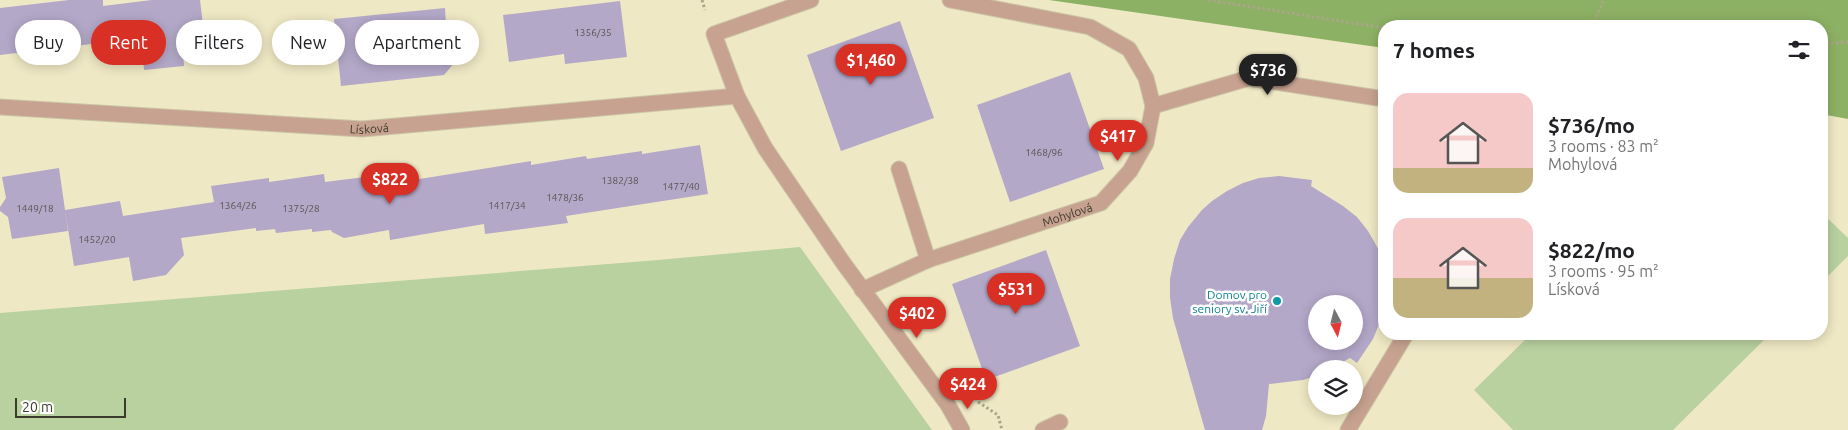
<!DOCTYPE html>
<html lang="en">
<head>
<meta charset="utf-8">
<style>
  body { margin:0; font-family:Ubuntu,sans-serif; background:#f6f6f6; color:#202124; height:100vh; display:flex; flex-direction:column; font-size:19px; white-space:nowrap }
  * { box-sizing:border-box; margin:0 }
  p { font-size:16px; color:#757577 }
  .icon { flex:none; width:28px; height:28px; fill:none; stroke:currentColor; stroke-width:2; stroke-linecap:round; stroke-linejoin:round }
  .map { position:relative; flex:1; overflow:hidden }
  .drawer { position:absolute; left:1378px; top:20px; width:450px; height:320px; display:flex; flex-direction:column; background:#fff; border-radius:20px; box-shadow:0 2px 12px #0003 }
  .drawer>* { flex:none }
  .top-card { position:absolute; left:15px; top:20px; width:475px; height:45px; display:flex; gap:10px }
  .needle { width:32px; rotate:173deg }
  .buttons { position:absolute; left:1308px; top:295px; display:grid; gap:10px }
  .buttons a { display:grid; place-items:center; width:55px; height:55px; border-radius:50%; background:#fff; box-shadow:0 2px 12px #0003; font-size:25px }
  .scale { position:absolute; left:15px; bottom:12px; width:111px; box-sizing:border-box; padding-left:5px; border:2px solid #3c3a2c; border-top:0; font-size:14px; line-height:18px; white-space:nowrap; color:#3c3a2c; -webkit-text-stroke:4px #fff; paint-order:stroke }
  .price { position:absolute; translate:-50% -42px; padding:0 11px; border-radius:18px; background:#d93025; color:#fff; font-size:16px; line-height:32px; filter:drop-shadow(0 1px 2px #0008) }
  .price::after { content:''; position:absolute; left:50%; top:30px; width:15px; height:11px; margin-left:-8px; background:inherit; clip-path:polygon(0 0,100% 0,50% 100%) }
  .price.on { background:#222; color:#fff }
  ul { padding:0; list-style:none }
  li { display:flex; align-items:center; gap:15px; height:125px; padding:0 15px }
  li span { display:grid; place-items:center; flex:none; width:140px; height:100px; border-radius:15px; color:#555 }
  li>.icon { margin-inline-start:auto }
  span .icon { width:60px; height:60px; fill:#fffc; stroke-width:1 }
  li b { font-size:21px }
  h2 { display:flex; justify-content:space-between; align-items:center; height:60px; padding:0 15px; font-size:21px }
  .chip { padding:0 18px; border-radius:22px; background:#fff; box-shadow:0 2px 12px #0003; font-size:18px; line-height:45px }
  .chip.on { background:#d93025; color:#fff }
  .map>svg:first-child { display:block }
  .green { fill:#b9d19f }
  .forest { fill:#8db164 }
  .building { fill:#b3a8c8; fill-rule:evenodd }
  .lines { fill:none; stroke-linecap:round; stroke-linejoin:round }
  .lane-casing { stroke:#cbc5a6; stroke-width:17 }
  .street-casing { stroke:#cbc5a6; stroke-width:17 }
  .path { stroke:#aba68a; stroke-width:3; stroke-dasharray:2.5 2.5; stroke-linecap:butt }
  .lane { stroke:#c7a290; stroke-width:15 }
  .street { stroke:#c7a290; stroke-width:15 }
  .culture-dot { fill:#0f9aa8; stroke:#fff; stroke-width:2 }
  .labels { text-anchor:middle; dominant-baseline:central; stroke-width:5; stroke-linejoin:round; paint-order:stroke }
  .number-label { font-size:10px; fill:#5a5653 }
  .street-label { font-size:12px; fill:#3c3a2c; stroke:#fff }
  .culture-label { font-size:12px; fill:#0d838f; stroke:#fff; text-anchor:end }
</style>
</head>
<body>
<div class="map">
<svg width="1848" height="430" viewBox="0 0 1848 430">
  <rect width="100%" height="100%" fill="#efe8c4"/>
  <path class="green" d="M 1821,212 L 1848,238 L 1848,256 L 1821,283 Z
    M 800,247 L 932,430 L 0,430 L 0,313 L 658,260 Z
    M 1531,334 L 1770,334 L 1673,430 L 1513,430 L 1474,390 Z"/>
  <path class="forest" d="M 1049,0 L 1848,0 L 1848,119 L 1821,114 L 1821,26 L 1384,26 L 1384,48 Z"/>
  <path class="building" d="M 69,0 L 103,0 L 103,6 L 152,0 L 200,0 L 206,50 L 183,53 L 184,66 L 144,70 L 143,58 L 118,61 L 116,41 L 0,55 L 0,8 Z
    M 620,1 L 627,57 L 565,64 L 564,54 L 509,62 L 503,15 Z
    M 445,8 L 446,24 L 472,42 L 444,75 L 341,86 L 334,19 Z
    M 900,21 L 934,118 L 841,151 L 807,55 Z
    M 1070,72 L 1104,169 L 1010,202 L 977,105 Z
    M 700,145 L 708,194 L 566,216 L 568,223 L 485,234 L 484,224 L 390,240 L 389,230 L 344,238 L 332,232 L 331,230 L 312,232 L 312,229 L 276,233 L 275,229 L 256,231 L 256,228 L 181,238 L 184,255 L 166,275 L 133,281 L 129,257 L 74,266 L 65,210 L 120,201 L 123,216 L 214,202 L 211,186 L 269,178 L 269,182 L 324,174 L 325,182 L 381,175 L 382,185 L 531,161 L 531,165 L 586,156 L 587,159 L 642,151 L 642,154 Z
    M 59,168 L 68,231 L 12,239 L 8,217 L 0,211 L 0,207 L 6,198 L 2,177 Z
    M 1279,176 L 1312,180 L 1311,186 L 1343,206 L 1357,217 L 1368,231 L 1384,259 L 1384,312 L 1373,339 L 1357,363 L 1350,358 L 1330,369 L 1316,369 L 1316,376 L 1303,380 L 1269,384 L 1266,416 L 1262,430 L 1205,430 L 1173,318 L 1170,298 L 1170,279 L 1174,259 L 1180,240 L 1188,227 L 1202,210 L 1212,201 L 1227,191 L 1243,183 L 1259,178 ZM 1316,304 L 1354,304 L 1354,341 L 1316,341 Z
    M 1046,250 L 1080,346 L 986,380 L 952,284 Z"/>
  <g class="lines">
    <defs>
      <path id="lane" d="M 899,169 L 928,260
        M 1043,430 L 1060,422
        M 1348,430 L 1406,334"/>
      <g id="street">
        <path d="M 811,0 L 714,34 L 737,96 L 765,148 L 844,264 L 948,405 L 962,430"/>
        <path d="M 1153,106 L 1249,78 L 1384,99"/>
        <path id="s1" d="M 0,107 L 362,129 L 737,96"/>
        <path id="s2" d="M 862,290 L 928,260 L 1101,203 L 1130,171 L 1146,143 L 1153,106 L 1146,78 L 1129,49 L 1090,27 L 950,0"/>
      </g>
    </defs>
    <use href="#lane" class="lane-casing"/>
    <use href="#street" class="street-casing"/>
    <path class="path" d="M 702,0 L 705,10
      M 1208,0 L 1384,28
      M 1592,26 L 1604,0
      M 1821,44 L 1848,42
      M 978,402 L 998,415 L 1002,430"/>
    <use href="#lane" class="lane"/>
    <use href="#street" class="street"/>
  </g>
  <circle class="culture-dot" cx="1277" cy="301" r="5"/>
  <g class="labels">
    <g class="number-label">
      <text x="593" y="32">1356/35</text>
      <text x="1044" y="152">1468/96</text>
      <text x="620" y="180">1382/38</text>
      <text x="681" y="186">1477/40</text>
      <text x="565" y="197">1478/36</text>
      <text x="238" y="205">1364/26</text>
      <text x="507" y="205">1417/34</text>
      <text x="35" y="208">1449/18</text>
      <text x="301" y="208">1375/28</text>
      <text x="97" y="239">1452/20</text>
    </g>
    <g class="street-label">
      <text stroke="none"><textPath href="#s1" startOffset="370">Lísková</textPath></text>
      <text stroke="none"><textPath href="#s2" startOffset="219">Mohylová</textPath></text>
    </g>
    <g class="culture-label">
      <text x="1267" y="294">Domov pro<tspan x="1267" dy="14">seniory sv. Jiří</tspan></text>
    </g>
  </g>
</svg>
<div class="buttons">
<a><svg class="needle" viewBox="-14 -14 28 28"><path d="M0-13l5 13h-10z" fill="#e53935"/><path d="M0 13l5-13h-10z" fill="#757577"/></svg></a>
<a><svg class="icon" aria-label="layers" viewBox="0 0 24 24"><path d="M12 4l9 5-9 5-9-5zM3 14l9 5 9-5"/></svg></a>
</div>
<div class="scale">20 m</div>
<b class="price" style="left:871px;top:86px">$1,460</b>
<b class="price on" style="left:1268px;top:96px">$736</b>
<b class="price" style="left:1118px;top:162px">$417</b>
<b class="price" style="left:390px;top:205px">$822</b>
<b class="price" style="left:1016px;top:315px">$531</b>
<b class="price" style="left:917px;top:339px">$402</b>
<b class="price" style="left:968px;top:410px">$424</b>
<div class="top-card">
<a class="chip">Buy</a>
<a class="chip on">Rent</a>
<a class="chip">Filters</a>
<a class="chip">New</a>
<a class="chip">Apartment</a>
</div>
<section class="drawer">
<h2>7 homes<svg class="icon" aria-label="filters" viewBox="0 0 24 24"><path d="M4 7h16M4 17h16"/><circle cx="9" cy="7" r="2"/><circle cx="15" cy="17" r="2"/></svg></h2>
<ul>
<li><span style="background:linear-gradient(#f6c9c9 75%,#c2b280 0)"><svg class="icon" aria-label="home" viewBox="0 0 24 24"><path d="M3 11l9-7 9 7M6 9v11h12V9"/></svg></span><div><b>$736/mo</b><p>3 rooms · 83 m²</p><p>Mohylová</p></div></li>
<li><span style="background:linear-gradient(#f6c9c9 60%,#c2b280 0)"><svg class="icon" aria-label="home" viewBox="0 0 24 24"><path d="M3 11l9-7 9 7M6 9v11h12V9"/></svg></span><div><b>$822/mo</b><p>3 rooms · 95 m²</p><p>Lísková</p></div></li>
</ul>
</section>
</div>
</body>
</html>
